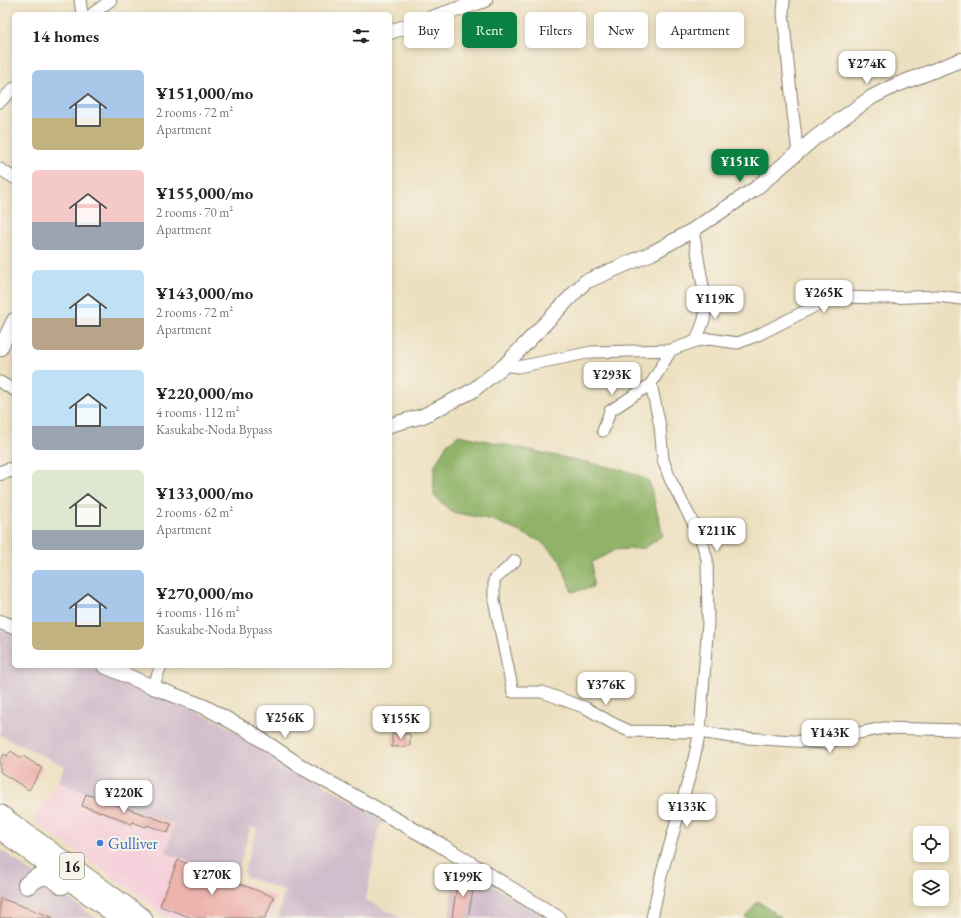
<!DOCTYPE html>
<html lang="en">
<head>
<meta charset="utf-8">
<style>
  body { margin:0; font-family:"EB Garamond",serif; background:#f6f6f6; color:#222; height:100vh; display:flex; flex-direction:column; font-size:15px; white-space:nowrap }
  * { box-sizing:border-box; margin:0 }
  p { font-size:13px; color:#767676 }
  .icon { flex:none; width:22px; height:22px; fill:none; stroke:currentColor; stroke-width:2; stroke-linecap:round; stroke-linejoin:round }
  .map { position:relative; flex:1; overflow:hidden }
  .side { position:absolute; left:12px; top:12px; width:380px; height:656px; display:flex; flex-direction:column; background:#fff; border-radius:6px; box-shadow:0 2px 6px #0003 }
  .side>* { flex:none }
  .top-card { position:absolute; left:404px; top:12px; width:380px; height:36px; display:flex; gap:8px }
  .fabs { position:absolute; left:913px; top:826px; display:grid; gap:8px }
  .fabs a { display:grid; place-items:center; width:36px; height:36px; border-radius:6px; background:#fff; box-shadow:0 2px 6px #0003; font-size:20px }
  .price { position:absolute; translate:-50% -34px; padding:0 9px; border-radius:8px; background:#fff; color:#222; font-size:13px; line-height:26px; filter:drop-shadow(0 1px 2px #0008) }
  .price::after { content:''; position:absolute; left:50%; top:24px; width:12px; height:9px; margin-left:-6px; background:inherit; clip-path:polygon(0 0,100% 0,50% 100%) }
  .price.current { background:#0b8043; color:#fff }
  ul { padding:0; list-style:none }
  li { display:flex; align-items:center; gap:12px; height:100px; padding:0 20px }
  li span { display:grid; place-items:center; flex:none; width:112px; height:80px; border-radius:6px; color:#555 }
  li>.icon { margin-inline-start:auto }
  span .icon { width:48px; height:48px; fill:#fffc; stroke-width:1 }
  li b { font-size:17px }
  h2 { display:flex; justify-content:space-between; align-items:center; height:48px; padding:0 20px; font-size:17px }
  .chip { padding:0 14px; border-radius:6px; background:#fff; box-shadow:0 2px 6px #0003; font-size:14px; line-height:36px }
  .chip.current { background:#0b8043; color:#fff }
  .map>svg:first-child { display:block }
  .built { fill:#f5cfda }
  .industrial { fill:#d1bdcb }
  .forest { fill:#90b368; stroke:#566842 }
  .building { fill:#ecb4ad }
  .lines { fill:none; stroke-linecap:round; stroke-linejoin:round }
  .minor-casing { stroke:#847e6e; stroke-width:13 }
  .tertiary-casing { stroke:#847e6e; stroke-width:16 }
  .trunk-casing { stroke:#847e6e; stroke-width:20 }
  .minor { stroke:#fff; stroke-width:11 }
  .tertiary { stroke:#fff; stroke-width:14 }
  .trunk { stroke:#fff; stroke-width:18 }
  .shop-dot { fill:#3f7fe0; stroke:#f7f3e8; stroke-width:1.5 }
  .labels { text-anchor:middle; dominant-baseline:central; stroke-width:4; stroke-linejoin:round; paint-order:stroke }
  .shield { fill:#f7f3e8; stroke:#5e5c59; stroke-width:1 }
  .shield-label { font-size:15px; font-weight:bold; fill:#1c1c1c }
  .shop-label { font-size:16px; fill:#366cbe; stroke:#f7f3e8; text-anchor:start }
</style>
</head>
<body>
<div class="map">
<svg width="961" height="918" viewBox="0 0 961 918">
  <rect width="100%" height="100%" fill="#f7f3e8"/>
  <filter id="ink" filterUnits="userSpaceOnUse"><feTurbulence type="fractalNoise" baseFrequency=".025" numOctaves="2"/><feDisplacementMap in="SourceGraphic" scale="8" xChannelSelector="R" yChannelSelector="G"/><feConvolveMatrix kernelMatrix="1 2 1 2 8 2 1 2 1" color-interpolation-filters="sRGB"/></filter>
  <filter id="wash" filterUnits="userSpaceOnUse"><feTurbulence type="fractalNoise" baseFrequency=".012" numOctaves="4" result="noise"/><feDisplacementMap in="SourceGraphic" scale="16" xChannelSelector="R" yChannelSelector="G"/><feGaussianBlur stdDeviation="0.9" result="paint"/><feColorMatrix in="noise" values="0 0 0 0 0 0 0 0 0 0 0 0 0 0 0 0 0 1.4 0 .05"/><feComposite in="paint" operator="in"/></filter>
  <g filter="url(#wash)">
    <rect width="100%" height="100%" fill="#ede0c0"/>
    <path class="built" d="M 58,781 L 88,794 L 174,824 L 166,854 L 274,895 L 276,899 L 272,918 L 167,918 L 154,908 L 151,905 L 34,821 L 40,808 Z"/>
    <path class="industrial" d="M 0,629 L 14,635 L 14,666 L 88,666 L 158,695 L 220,722 L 385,821 L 379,828 L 366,900 L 402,918 L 278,918 L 284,891 L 246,877 L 244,872 L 257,829 L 251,827 L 235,880 L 166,853 L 174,824 L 88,794 L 58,781 L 65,766 L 56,762 L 0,735 Z
      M 0,849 L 61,894 L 96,918 L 0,918 Z
      M 461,867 L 546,918 L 449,918 L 454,875 Z"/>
    <path class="forest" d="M 459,435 L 627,471 L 649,481 L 663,535 L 645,548 L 615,550 L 592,562 L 593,587 L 572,592 L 560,560 L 540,541 L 493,520 L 452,512 L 434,496 L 434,467 L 447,444 Z
      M 758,901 L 781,918 L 745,918 Z"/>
    <g id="blocks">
      <path class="building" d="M 392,734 L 410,734 L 410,746 L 392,747 Z
        M 11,751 L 21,758 L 23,756 L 42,768 L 29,790 L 0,772 L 0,760 L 4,754 L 7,756 Z
        M 86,794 L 171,824 L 168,833 L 147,825 L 146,827 L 132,822 L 131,824 L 118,819 L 118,818 L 82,806 Z
        M 178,860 L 274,897 L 265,918 L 192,918 L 160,906 Z
        M 463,877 L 475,879 L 468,918 L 452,918 L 456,890 L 455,890 L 456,880 L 462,881 Z
        M 0,898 L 52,917 L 52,918 L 0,918 Z"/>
    </g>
  </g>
  <g filter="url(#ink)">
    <use href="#blocks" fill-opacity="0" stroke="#847e6e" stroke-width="1"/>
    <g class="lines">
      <defs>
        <path id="minor" d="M 80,0 L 82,14
          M 784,0 L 783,13 L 793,113 L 798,153
          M 92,14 L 111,0
          M 0,102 L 14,88
          M 0,169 L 14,178
          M 696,341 L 709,339 L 738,343 L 758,335 L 833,297 L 886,298 L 938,296 L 961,299
          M 505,365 L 518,367 L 592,352 L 671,350
          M 0,382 L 14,390
          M 651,384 L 660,426 L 663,460 L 670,479 L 700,536 L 707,559 L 708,622 L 700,732 L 692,767 L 661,876 L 652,918
          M 603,431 L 610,411 L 651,384 L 671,350 L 696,341 L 704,320 L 706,303 L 693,230
          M 515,561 L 494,580 L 494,600 L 513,692 L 542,692 L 586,708 L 612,723 L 629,731 L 700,732 L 731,737 L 826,743 L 853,734 L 884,728 L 961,730
          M 153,687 L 161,666"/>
        <path id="tertiary" d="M 390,32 L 485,0
          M 0,349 L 14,320
          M 390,425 L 423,416 L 472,391 L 505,365 L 585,282 L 652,253 L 693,230 L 755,189 L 816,137 L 872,97 L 894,86 L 961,60
          M 0,473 L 14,469
          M 0,622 L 14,627
          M 104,666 L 153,687 L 205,707 L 250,732 L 305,769 L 439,844 L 558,918"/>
        <path id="trunk" d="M 0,814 L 143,918
          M 0,830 L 120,918
          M 27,885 C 44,873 45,872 62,885"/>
      </defs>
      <use href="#minor" class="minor-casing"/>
      <use href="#tertiary" class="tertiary-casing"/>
      <use href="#trunk" class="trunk-casing"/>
      <use href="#minor" class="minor"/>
      <use href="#tertiary" class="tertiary"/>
      <use href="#trunk" class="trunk"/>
    </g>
  </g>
  <circle class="shop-dot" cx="100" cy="843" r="4"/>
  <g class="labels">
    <rect class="shield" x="60" y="853" width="24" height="26" rx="3"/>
    <g class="shield-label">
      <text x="72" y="866">16</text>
    </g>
    <g class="shop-label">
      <text x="108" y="843">Gulliver</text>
    </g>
  </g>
</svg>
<div class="fabs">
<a><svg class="icon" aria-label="locate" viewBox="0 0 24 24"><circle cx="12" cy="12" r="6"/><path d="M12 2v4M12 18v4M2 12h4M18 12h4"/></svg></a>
<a><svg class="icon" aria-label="layers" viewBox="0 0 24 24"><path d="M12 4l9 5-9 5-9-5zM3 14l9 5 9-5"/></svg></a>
</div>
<b class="price" style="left:867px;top:85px">¥274K</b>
<b class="price current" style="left:740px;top:183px">¥151K</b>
<b class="price" style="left:824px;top:314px">¥265K</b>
<b class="price" style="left:715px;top:320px">¥119K</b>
<b class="price" style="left:612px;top:396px">¥293K</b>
<b class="price" style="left:717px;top:552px">¥211K</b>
<b class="price" style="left:606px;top:706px">¥376K</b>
<b class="price" style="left:285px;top:739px">¥256K</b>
<b class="price" style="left:401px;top:740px">¥155K</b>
<b class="price" style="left:830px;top:754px">¥143K</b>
<b class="price" style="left:124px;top:814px">¥220K</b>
<b class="price" style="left:687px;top:828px">¥133K</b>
<b class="price" style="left:212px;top:896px">¥270K</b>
<b class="price" style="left:463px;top:898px">¥199K</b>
<div class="top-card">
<a class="chip">Buy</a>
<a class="chip current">Rent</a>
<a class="chip">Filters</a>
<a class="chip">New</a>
<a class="chip">Apartment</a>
</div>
<section class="side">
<h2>14 homes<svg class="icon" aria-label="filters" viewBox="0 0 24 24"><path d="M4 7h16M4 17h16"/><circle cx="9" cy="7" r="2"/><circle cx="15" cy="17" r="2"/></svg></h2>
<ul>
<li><span style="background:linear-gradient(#a9c7e8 60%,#c2b280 0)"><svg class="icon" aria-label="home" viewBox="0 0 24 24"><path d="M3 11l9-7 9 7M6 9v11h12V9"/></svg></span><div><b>¥151,000/mo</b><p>2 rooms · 72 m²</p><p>Apartment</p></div></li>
<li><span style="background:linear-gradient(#f6c9c9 65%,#9aa5b1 0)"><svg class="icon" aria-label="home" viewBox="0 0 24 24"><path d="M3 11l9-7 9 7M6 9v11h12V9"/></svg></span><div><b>¥155,000/mo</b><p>2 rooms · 70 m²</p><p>Apartment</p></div></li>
<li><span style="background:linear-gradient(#bfe0f5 60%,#b9a48a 0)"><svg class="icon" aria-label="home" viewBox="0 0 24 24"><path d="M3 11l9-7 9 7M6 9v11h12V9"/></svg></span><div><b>¥143,000/mo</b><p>2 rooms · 72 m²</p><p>Apartment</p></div></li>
<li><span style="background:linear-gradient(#bfe0f5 70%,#9aa5b1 0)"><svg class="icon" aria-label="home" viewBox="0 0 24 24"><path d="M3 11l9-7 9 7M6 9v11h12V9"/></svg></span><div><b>¥220,000/mo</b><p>4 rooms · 112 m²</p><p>Kasukabe-Noda Bypass</p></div></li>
<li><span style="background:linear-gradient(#dfe7d0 75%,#9aa5b1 0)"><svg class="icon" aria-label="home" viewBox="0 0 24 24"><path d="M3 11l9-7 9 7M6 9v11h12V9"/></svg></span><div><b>¥133,000/mo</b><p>2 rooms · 62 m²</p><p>Apartment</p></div></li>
<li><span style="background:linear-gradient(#a9c7e8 65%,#c2b280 0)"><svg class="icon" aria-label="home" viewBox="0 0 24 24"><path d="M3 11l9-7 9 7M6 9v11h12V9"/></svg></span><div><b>¥270,000/mo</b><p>4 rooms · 116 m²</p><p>Kasukabe-Noda Bypass</p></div></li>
</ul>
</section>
</div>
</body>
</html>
